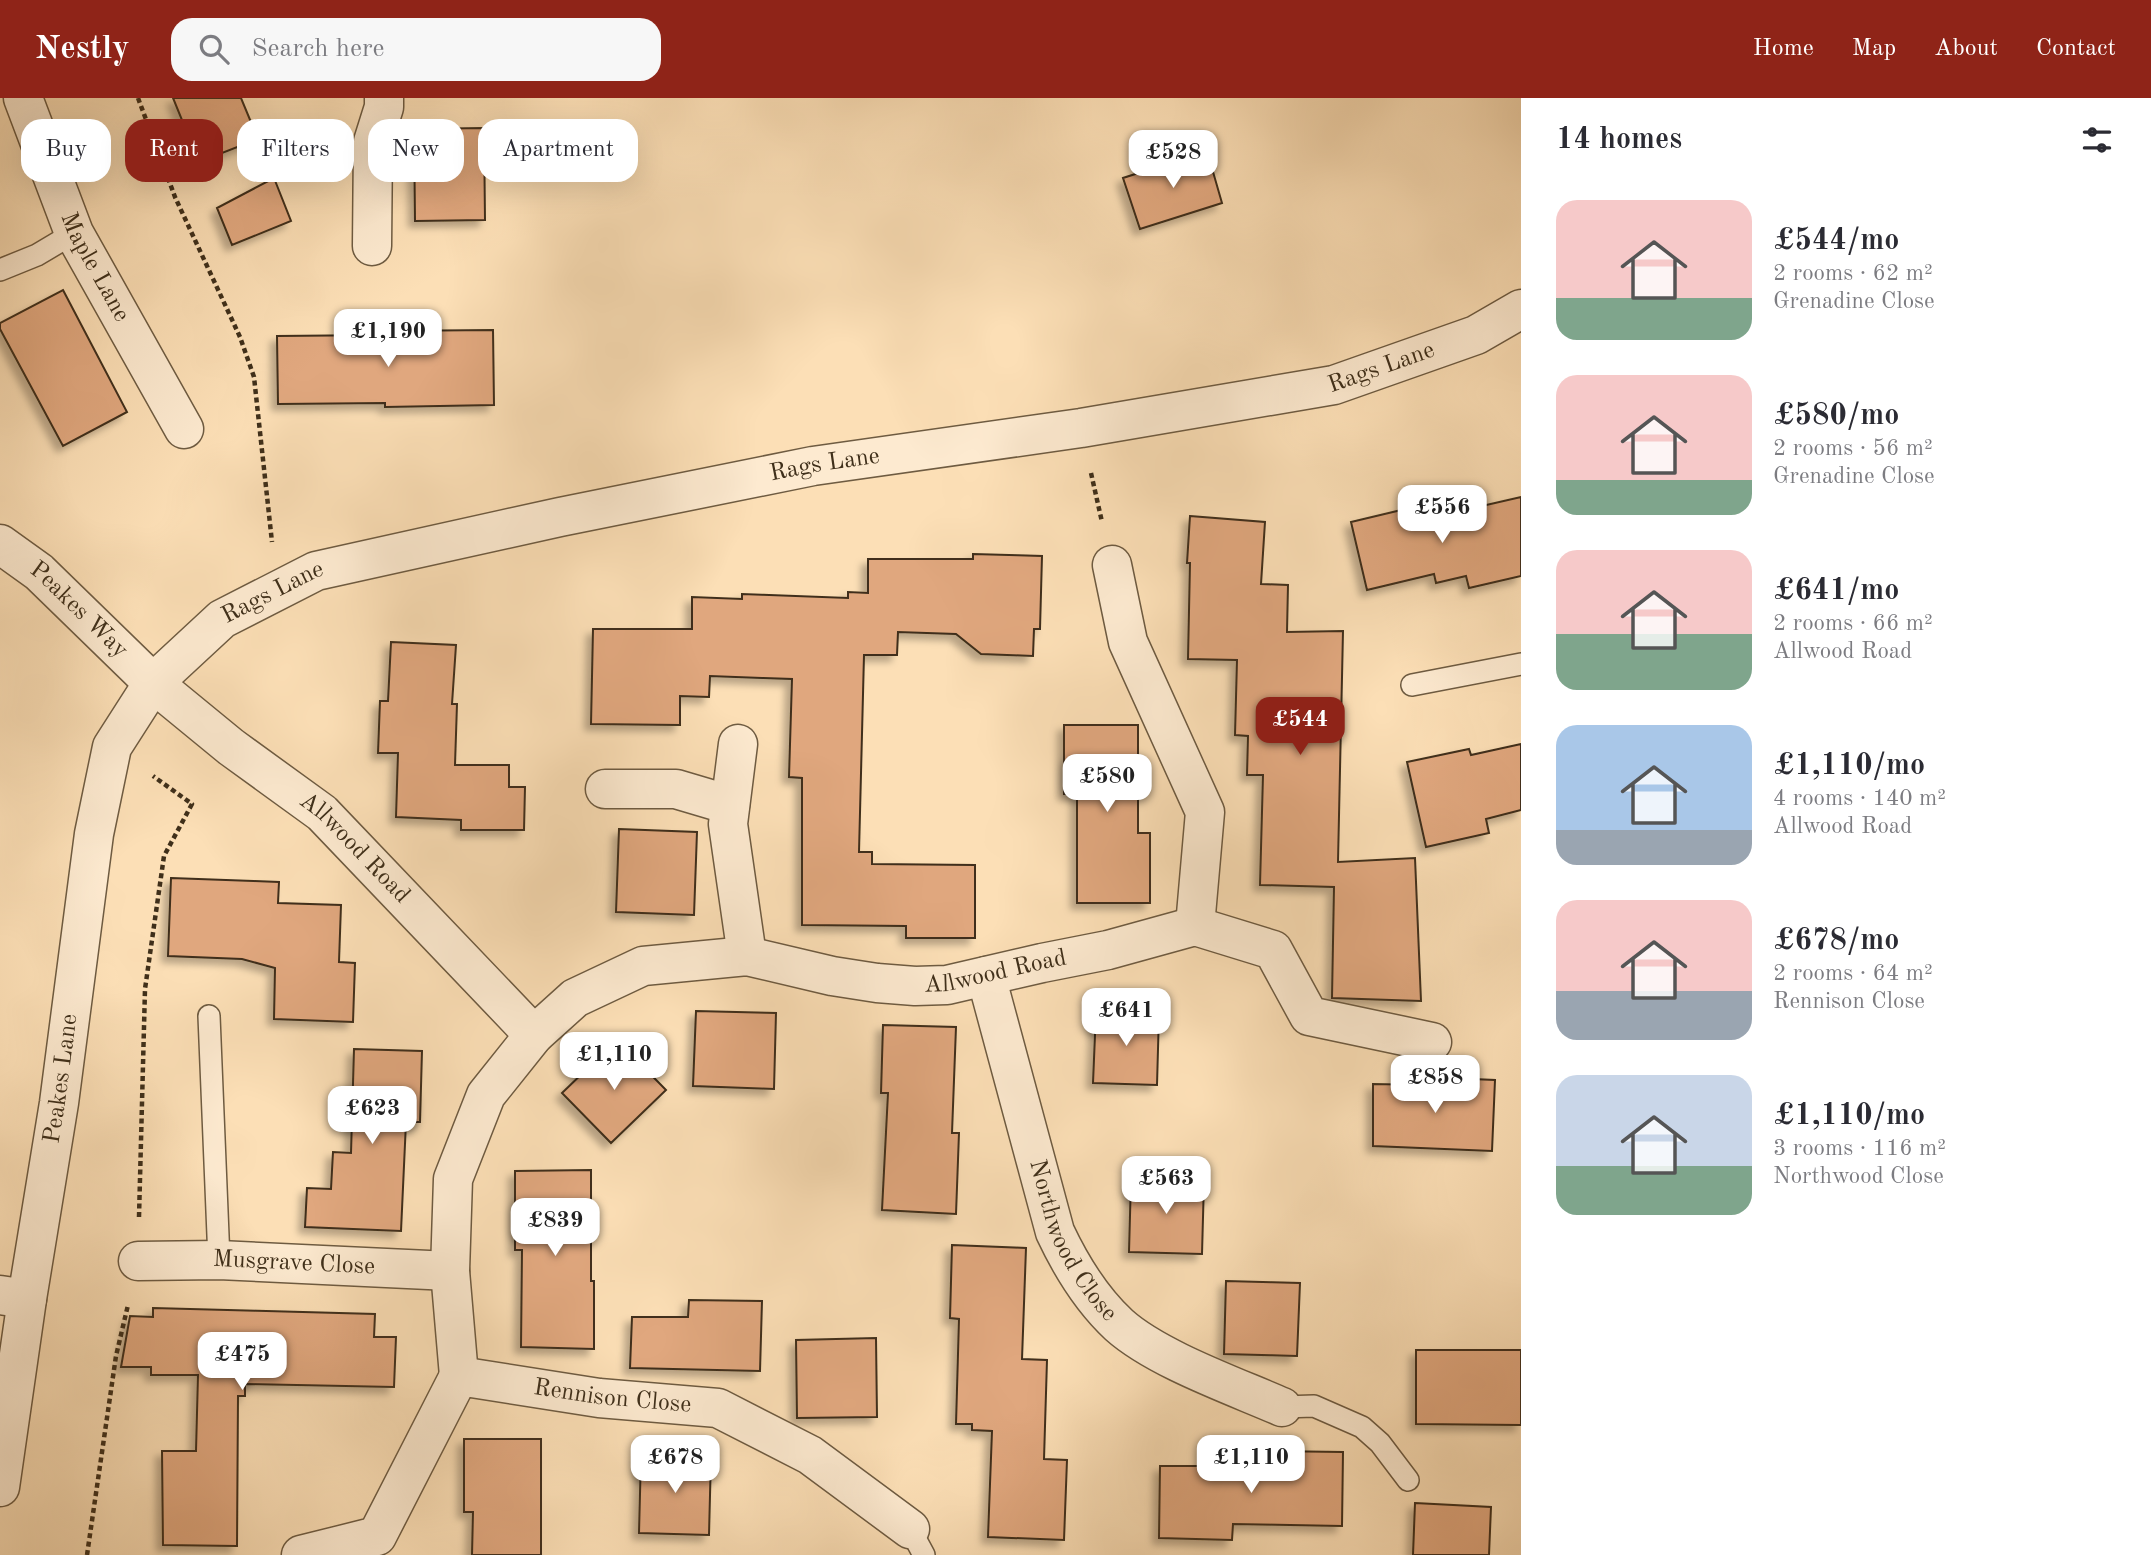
<!DOCTYPE html>
<html lang="en">
<head>
<meta charset="utf-8">
<style>
  body { margin:0; font-family:"Old Standard TT",serif; background:#f7f7f7; color:#2b2b33; height:100vh; display:flex; flex-direction:column; font-size:26px; white-space:nowrap }
  * { box-sizing:border-box; margin:0 }
  p { font-size:23px; color:#7c7c81 }
  .icon { flex:none; width:38px; height:38px; fill:none; stroke:currentColor; stroke-width:2; stroke-linecap:round; stroke-linejoin:round }
  .map { position:relative; flex:1; overflow:hidden }
  .side { display:flex; flex-direction:column; background:#fff; width:630px }
  .side>* { flex:none }
  .banner { position:absolute; left:21px; top:21px; width:665px; height:63px; display:flex; gap:14px }
  .price { position:absolute; translate:-50% -60px; padding:0 16px; border-radius:14px; background:#fff; color:#222; font-size:23px; line-height:46px; filter:drop-shadow(0 2px 4px #0008) }
  .price::after { content:''; position:absolute; left:50%; top:42px; width:21px; height:16px; margin-left:-10px; background:inherit; clip-path:polygon(0 0,100% 0,50% 100%) }
  .price.on { background:#8f2418; color:#fff }
  ul { padding:0; list-style:none }
  li { display:flex; align-items:center; gap:21px; height:175px; padding:0 35px }
  li span { display:grid; place-items:center; flex:none; width:196px; height:140px; border-radius:21px; color:#555 }
  li>.icon { margin-inline-start:auto }
  span .icon { width:84px; height:84px; fill:#fffc; stroke-width:1 }
  li b { font-size:30px }
  h2 { display:flex; justify-content:space-between; align-items:center; height:84px; padding:0 35px; font-size:30px }
  .pill { padding:0 24px; border-radius:21px; background:#fff; box-shadow:0 7px 28px #0002; font-size:24px; line-height:63px }
  .pill.on { background:#8f2418; color:#fff }
  header { display:flex; align-items:center; gap:42px; box-sizing:border-box; height:98px; padding:0 35px; background:#8f2418; color:#fff }
  header strong { font-size:33px }
  nav { display:flex; gap:38px; margin-inline-start:auto; font-size:24px }
  .search { width:490px; height:63px; background:#f7f7f7; display:flex; align-items:center; gap:18px; box-sizing:border-box; padding:0 24px; border-radius:21px; color:#7c7c81; font-size:26px }
  main { display:flex; flex:1; min-height:0 }
  .map>svg:first-child { display:block }
  .building { fill:#e0a77e; stroke:#3f2f1a; stroke-width:2; filter:url(#shadow) }
  .lines { fill:none; stroke-linecap:round; stroke-linejoin:round }
  .service-casing { stroke:#6e5b41; stroke-width:24 }
  .minor-casing { stroke:#6e5b41; stroke-width:41 }
  .tertiary-casing { stroke:#6e5b41; stroke-width:41 }
  .path { stroke:#3f2f1a; stroke-width:4.5; stroke-dasharray:5 3.5; stroke-linecap:butt }
  .service { stroke:#fdead0; stroke-width:21 }
  .minor { stroke:#fdead0; stroke-width:38 }
  .tertiary { stroke:#fdead0; stroke-width:38 }
  .labels { text-anchor:middle; dominant-baseline:central; stroke-width:5; stroke-linejoin:round; paint-order:stroke }
  .street-label { font-size:24px; fill:#3f2f1a; stroke:#fdead0 }
</style>
</head>
<body>
<header>
<strong>Nestly</strong>
<div class="search"><svg class="icon" aria-label="search" viewBox="0 0 24 24"><circle cx="10" cy="10" r="6"/><path d="M15 15l6 6"/></svg>Search here</div>
<nav><a>Home</a><a>Map</a><a>About</a><a>Contact</a></nav>
</header>
<main>
<div class="map">
<svg width="1521" height="1457" viewBox="0 0 1521 1457">
  <defs>
    <filter id="shadow"><feDropShadow dx="-6" dy="6" stdDeviation="3.5" flood-color="#0004"/></filter>
  </defs>
  <rect width="100%" height="100%" fill="#fcdfb6"/>
  <filter id="stains"><feTurbulence type="fractalNoise" baseFrequency=".00286" numOctaves="4"/><feColorMatrix values="0 0 0 0 .2 0 0 0 0 .09 0 0 0 0 .02 0 0 0 .5 -.17"/></filter>
  <radialGradient id="worn" r=".72"><stop offset=".6" stop-color="#630" stop-opacity="0"/><stop offset="1" stop-color="#630" stop-opacity=".3"/></radialGradient>
  <path class="building" d="M 173,0 L 241,0 L 258,41 L 199,64 Z
    M 484,30 L 485,122 L 415,123 L 414,31 Z
    M 1207,53 L 1222,105 L 1140,131 L 1123,80 Z
    M 274,80 L 291,123 L 232,147 L 217,110 Z
    M 63,192 L 127,314 L 63,348 L 0,231 L 0,225 Z
    M 493,232 L 494,307 L 385,309 L 385,305 L 278,306 L 277,238 L 384,237 L 384,233 Z
    M 1521,399 L 1521,478 L 1469,490 L 1466,478 L 1436,485 L 1434,476 L 1367,492 L 1351,424 L 1418,408 L 1421,422 Z
    M 1190,418 L 1265,424 L 1261,486 L 1288,487 L 1287,534 L 1343,533 L 1338,764 L 1415,760 L 1421,903 L 1332,900 L 1334,789 L 1260,787 L 1263,677 L 1247,677 L 1248,638 L 1235,637 L 1237,562 L 1188,561 L 1190,465 L 1187,465 Z
    M 973,456 L 1042,458 L 1040,531 L 1034,531 L 1033,558 L 981,556 L 956,536 L 898,534 L 897,557 L 864,557 L 859,754 L 872,754 L 872,766 L 975,767 L 975,840 L 906,840 L 906,828 L 802,827 L 802,680 L 789,679 L 792,581 L 710,578 L 709,599 L 680,598 L 680,627 L 591,626 L 593,531 L 692,531 L 692,499 L 742,501 L 742,496 L 848,500 L 848,494 L 868,495 L 868,461 L 973,461 Z
    M 391,544 L 456,547 L 452,606 L 457,606 L 455,667 L 509,667 L 509,689 L 525,689 L 524,732 L 461,732 L 461,722 L 396,719 L 398,655 L 378,655 L 380,603 L 388,603 Z
    M 1064,627 L 1138,627 L 1138,735 L 1150,735 L 1150,805 L 1077,805 L 1077,696 L 1064,696 Z
    M 1521,646 L 1521,712 L 1486,721 L 1489,735 L 1426,749 L 1407,664 L 1469,651 L 1471,657 Z
    M 619,731 L 697,734 L 694,817 L 616,814 Z
    M 171,780 L 279,784 L 278,805 L 341,807 L 339,864 L 355,865 L 353,924 L 274,921 L 275,870 L 242,861 L 168,858 Z
    M 696,913 L 776,915 L 774,991 L 693,988 Z
    M 1096,913 L 1159,915 L 1157,987 L 1093,985 Z
    M 883,927 L 956,929 L 952,1035 L 959,1035 L 956,1116 L 882,1112 L 888,995 L 881,995 Z
    M 617,942 L 666,992 L 611,1045 L 562,995 Z
    M 354,951 L 422,953 L 420,1024 L 406,1024 L 401,1133 L 305,1129 L 307,1090 L 331,1091 L 333,1054 L 351,1055 Z
    M 1426,979 L 1495,982 L 1492,1053 L 1373,1048 L 1373,986 L 1426,987 Z
    M 591,1072 L 591,1183 L 594,1183 L 594,1251 L 521,1249 L 522,1152 L 515,1152 L 515,1073 Z
    M 1131,1081 L 1204,1083 L 1202,1156 L 1129,1154 Z
    M 952,1147 L 1026,1150 L 1022,1261 L 1047,1262 L 1044,1361 L 1067,1362 L 1064,1442 L 988,1439 L 992,1333 L 972,1332 L 972,1326 L 956,1326 L 959,1221 L 950,1220 Z
    M 1226,1183 L 1300,1185 L 1297,1258 L 1224,1256 Z
    M 689,1202 L 762,1203 L 760,1273 L 630,1270 L 632,1219 L 688,1219 Z
    M 153,1210 L 375,1216 L 374,1239 L 396,1239 L 394,1289 L 245,1286 L 245,1298 L 238,1298 L 237,1448 L 163,1447 L 162,1353 L 196,1353 L 198,1277 L 151,1277 L 151,1269 L 121,1269 L 130,1218 L 153,1219 Z
    M 876,1240 L 877,1319 L 797,1320 L 796,1242 Z
    M 1416,1252 L 1521,1252 L 1521,1327 L 1416,1326 Z
    M 464,1341 L 541,1341 L 541,1457 L 472,1457 L 473,1414 L 464,1414 Z
    M 1270,1353 L 1343,1354 L 1342,1428 L 1233,1426 L 1232,1442 L 1159,1440 L 1160,1368 L 1269,1368 Z
    M 641,1357 L 711,1358 L 709,1437 L 639,1435 Z
    M 1415,1405 L 1491,1409 L 1489,1457 L 1413,1457 Z"/>
  <g class="lines">
    <defs>
      <path id="service" d="M 0,172 L 37,157 L 74,135
        M 1412,587 L 1521,566
        M 209,918 L 219,1162
        M 1282,1309 L 1314,1308 L 1362,1329 L 1380,1345 L 1408,1382
        M 910,1431 L 924,1457"/>
      <g id="minor">
        <path id="s1" d="M 23,0 L 74,135 L 184,331"/>
        <path d="M 372,148 L 373,44 L 384,9 L 384,0"/>
        <path d="M 1112,467 L 1128,544 L 1205,714 L 1195,828"/>
        <path id="s2" d="M 153,585 L 231,649 L 322,715 L 534,937"/>
        <path d="M 738,646 L 728,726 L 747,858"/>
        <path d="M 605,691 L 676,691 L 730,707"/>
        <path id="s3" d="M 986,878 L 1055,1134 C 1071,1168 1091,1201 1119,1227 C 1157,1261 1234,1288 1282,1309"/>
        <path id="s4" d="M 138,1163 L 219,1162 L 450,1173"/>
        <path d="M 0,1197 L 27,1201"/>
        <path id="s5" d="M 459,1278 L 450,1173 L 453,1081 L 486,997 L 534,937 L 575,900 L 643,868 L 747,858 L 832,878 L 877,885 L 915,888 L 947,887 L 1042,865 L 1108,852 L 1195,828 L 1273,852 L 1309,918 L 1432,944"/>
        <path id="s6" d="M 301,1457 L 377,1438 L 459,1278 L 599,1300 L 718,1310 L 810,1357 L 910,1431"/>
      </g>
      <g id="tertiary">
        <path id="s7" d="M 0,446 L 39,474 L 153,585"/>
        <path id="s8" d="M 0,1389 L 27,1201 L 59,1005 L 94,736 L 112,649 L 153,585 L 222,521 L 316,473 L 560,419 L 813,368 L 1081,330 L 1334,287 L 1476,237 L 1521,211"/>
      </g>
    </defs>
    <use href="#service" class="service-casing"/>
    <use href="#minor" class="minor-casing"/>
    <use href="#tertiary" class="tertiary-casing"/>
    <path class="path" d="M 138,0 L 175,99 L 240,239 L 254,279 L 272,444
      M 1091,375 L 1102,424
      M 139,1119 L 145,891 L 164,758 L 192,706 L 153,678
      M 87,1457 L 116,1258 L 128,1207"/>
    <use href="#service" class="service"/>
    <use href="#minor" class="minor"/>
    <use href="#tertiary" class="tertiary"/>
  </g>
  <g class="labels">
    <g class="street-label">
      <text stroke="none"><textPath href="#s1" startOffset="184">Maple Lane</textPath></text>
      <text stroke="none"><textPath href="#s8" startOffset="2110">Rags Lane</textPath></text>
      <text stroke="none"><textPath href="#s8" startOffset="1544">Rags Lane</textPath></text>
      <text stroke="none"><textPath href="#s8" startOffset="976">Rags Lane</textPath></text>
      <text stroke="none"><textPath href="#s7" startOffset="103">Peakes Way</textPath></text>
      <text stroke="none"><textPath href="#s2" startOffset="261">Allwood Road</textPath></text>
      <text stroke="none"><textPath href="#s5" startOffset="852">Allwood Road</textPath></text>
      <text stroke="none"><textPath href="#s8" startOffset="413">Peakes Lane</textPath></text>
      <text stroke="none"><textPath href="#s3" startOffset="280">Northwood Close</textPath></text>
      <text stroke="none"><textPath href="#s4" startOffset="156">Musgrave Close</textPath></text>
      <text stroke="none"><textPath href="#s6" startOffset="413">Rennison Close</textPath></text>
    </g>
  </g>
  <rect width="100%" height="100%" filter="url(#stains)"/>
  <rect width="100%" height="100%" fill="url(#worn)"/>
</svg>
<b class="price" style="left:1173px;top:92px">£528</b>
<b class="price" style="left:388px;top:271px">£1,190</b>
<b class="price" style="left:1442px;top:447px">£556</b>
<b class="price on" style="left:1300px;top:659px">£544</b>
<b class="price" style="left:1107px;top:716px">£580</b>
<b class="price" style="left:1126px;top:950px">£641</b>
<b class="price" style="left:614px;top:994px">£1,110</b>
<b class="price" style="left:1435px;top:1017px">£858</b>
<b class="price" style="left:372px;top:1048px">£623</b>
<b class="price" style="left:1166px;top:1118px">£563</b>
<b class="price" style="left:555px;top:1160px">£839</b>
<b class="price" style="left:242px;top:1294px">£475</b>
<b class="price" style="left:675px;top:1397px">£678</b>
<b class="price" style="left:1251px;top:1397px">£1,110</b>
<div class="banner">
<a class="pill">Buy</a>
<a class="pill on">Rent</a>
<a class="pill">Filters</a>
<a class="pill">New</a>
<a class="pill">Apartment</a>
</div>
</div>
<section class="side">
<h2>14 homes<svg class="icon" aria-label="filters" viewBox="0 0 24 24"><path d="M4 7h16M4 17h16"/><circle cx="9" cy="7" r="2"/><circle cx="15" cy="17" r="2"/></svg></h2>
<ul>
<li><span style="background:linear-gradient(#f6c9c9 70%,#7fa58c 0)"><svg class="icon" aria-label="home" viewBox="0 0 24 24"><path d="M3 11l9-7 9 7M6 9v11h12V9"/></svg></span><div><b>£544/mo</b><p>2 rooms · 62 m²</p><p>Grenadine Close</p></div></li>
<li><span style="background:linear-gradient(#f6c9c9 75%,#7fa58c 0)"><svg class="icon" aria-label="home" viewBox="0 0 24 24"><path d="M3 11l9-7 9 7M6 9v11h12V9"/></svg></span><div><b>£580/mo</b><p>2 rooms · 56 m²</p><p>Grenadine Close</p></div></li>
<li><span style="background:linear-gradient(#f6c9c9 60%,#7fa58c 0)"><svg class="icon" aria-label="home" viewBox="0 0 24 24"><path d="M3 11l9-7 9 7M6 9v11h12V9"/></svg></span><div><b>£641/mo</b><p>2 rooms · 66 m²</p><p>Allwood Road</p></div></li>
<li><span style="background:linear-gradient(#a9c7e8 75%,#9aa5b1 0)"><svg class="icon" aria-label="home" viewBox="0 0 24 24"><path d="M3 11l9-7 9 7M6 9v11h12V9"/></svg></span><div><b>£1,110/mo</b><p>4 rooms · 140 m²</p><p>Allwood Road</p></div></li>
<li><span style="background:linear-gradient(#f6c9c9 65%,#9aa5b1 0)"><svg class="icon" aria-label="home" viewBox="0 0 24 24"><path d="M3 11l9-7 9 7M6 9v11h12V9"/></svg></span><div><b>£678/mo</b><p>2 rooms · 64 m²</p><p>Rennison Close</p></div></li>
<li><span style="background:linear-gradient(#c9d6e8 65%,#7fa58c 0)"><svg class="icon" aria-label="home" viewBox="0 0 24 24"><path d="M3 11l9-7 9 7M6 9v11h12V9"/></svg></span><div><b>£1,110/mo</b><p>3 rooms · 116 m²</p><p>Northwood Close</p></div></li>
</ul>
</section>
</main>
</body>
</html>
